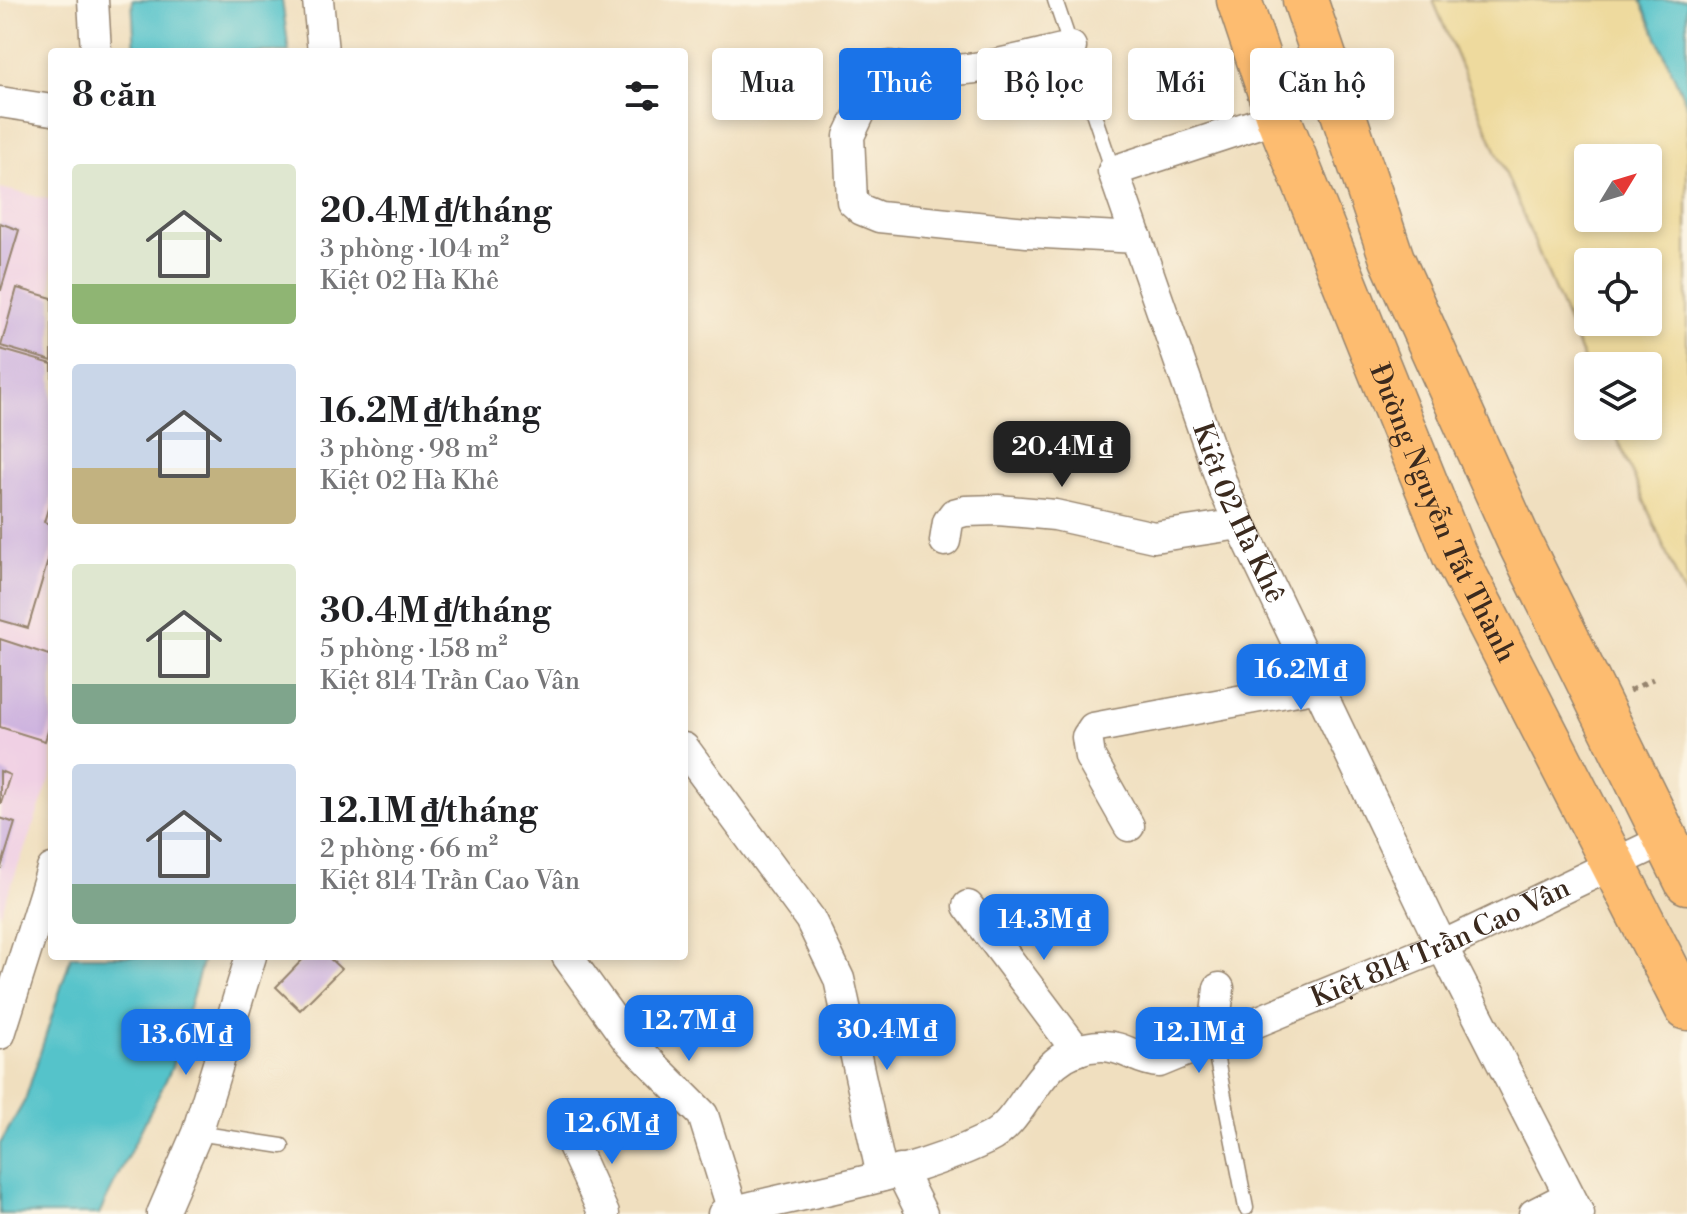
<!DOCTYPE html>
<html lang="vi">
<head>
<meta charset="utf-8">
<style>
  body { margin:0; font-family:"Libre Bodoni",serif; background:#f2f2f2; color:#202124; height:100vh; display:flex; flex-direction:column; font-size:30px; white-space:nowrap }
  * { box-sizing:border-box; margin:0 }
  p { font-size:26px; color:#757577 }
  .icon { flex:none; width:44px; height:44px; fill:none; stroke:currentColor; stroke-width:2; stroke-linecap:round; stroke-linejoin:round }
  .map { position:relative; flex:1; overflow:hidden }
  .details { position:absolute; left:48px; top:48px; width:640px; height:912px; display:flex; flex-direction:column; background:#fff; border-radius:8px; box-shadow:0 4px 12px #0003 }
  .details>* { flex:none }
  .guide { position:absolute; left:712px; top:48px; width:760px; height:72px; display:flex; gap:16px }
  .needle { width:52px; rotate:52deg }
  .buttons { position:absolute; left:1574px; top:144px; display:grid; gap:16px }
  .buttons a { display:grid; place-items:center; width:88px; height:88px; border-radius:8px; background:#fff; box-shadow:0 4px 12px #0003; font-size:40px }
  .price { position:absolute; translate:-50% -68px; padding:0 18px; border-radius:16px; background:#1a73e8; color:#fff; font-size:26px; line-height:52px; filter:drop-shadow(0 2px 4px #0008) }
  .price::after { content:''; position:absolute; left:50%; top:48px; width:24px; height:18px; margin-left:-12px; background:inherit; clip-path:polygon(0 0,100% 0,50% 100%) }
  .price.selected { background:#222; color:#fff }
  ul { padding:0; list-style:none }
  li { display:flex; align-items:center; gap:24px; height:200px; padding:0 24px }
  li span { display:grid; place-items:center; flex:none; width:224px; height:160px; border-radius:8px; color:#555 }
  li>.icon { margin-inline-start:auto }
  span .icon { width:96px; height:96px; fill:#fffc; stroke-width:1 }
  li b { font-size:34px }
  h2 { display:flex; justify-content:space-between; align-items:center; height:96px; padding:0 24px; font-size:34px }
  .tag { padding:0 28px; border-radius:8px; background:#fff; box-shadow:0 4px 12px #0003; font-size:28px; line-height:72px }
  .tag.selected { background:#1a73e8; color:#fff }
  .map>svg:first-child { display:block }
  .built { fill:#f0d0e4 }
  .sand { fill:#eeda9e; stroke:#94825e; stroke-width:2; fill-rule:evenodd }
  .water { fill:#55c3ca; stroke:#487674; stroke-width:2 }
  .building { fill:#ceb4df }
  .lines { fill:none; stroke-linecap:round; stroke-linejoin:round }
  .lane-casing { stroke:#96846e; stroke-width:17 }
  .street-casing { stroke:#96846e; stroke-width:33 }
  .primary-casing { stroke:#96846e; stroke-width:47 }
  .path { stroke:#96846e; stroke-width:5; stroke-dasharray:6 6; stroke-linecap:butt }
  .lane { stroke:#fff; stroke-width:14 }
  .street { stroke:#fff; stroke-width:30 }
  .primary { stroke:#fdbc6f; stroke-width:44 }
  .labels { text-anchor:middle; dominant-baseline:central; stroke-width:6; stroke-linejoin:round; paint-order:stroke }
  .street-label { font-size:28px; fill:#3b2a1e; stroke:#fcf5e5 }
</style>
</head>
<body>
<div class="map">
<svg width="1687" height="1214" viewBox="0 0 1687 1214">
  <rect width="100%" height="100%" fill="#fcf5e5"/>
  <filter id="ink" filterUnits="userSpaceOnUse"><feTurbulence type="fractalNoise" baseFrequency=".0125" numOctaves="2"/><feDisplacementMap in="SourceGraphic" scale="16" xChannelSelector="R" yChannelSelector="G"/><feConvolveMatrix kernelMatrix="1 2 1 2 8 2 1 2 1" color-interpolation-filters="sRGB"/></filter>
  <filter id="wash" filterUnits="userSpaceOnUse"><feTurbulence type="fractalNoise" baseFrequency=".006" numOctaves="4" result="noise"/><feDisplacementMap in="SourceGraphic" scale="32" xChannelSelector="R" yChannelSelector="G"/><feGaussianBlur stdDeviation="1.8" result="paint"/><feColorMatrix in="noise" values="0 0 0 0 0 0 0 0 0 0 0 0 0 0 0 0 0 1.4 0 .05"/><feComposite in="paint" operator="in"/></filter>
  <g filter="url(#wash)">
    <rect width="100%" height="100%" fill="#f0dfbf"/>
    <path class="built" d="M 0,188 L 52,200 L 52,774 L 0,916 Z"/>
    <path class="sand" d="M 1433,0 L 1641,0 L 1687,106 L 1687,601 L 1612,426 L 1648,426 L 1648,366 L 1588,366 L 1588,370 ZM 1588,158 L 1648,158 L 1648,218 L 1588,218 ZM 1588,262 L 1648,262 L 1648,322 L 1588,322 Z"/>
    <path class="water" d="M 132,0 L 282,0 L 289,52 L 135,52 Z
      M 1641,0 L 1687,0 L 1687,106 Z
      M 71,956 L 204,956 L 171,1070 L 99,1214 L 0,1214 L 0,1144 L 25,1100 Z"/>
    <g id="blocks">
      <path class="building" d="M 0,223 L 19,230 L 1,290 L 0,290 Z
        M 17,288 L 52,298 L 52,361 L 1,346 Z
        M 0,349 L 52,364 L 52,496 L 44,522 L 52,525 L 52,547 L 28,628 L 0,620 Z
        M 0,639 L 52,656 L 52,718 L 45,741 L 0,727 Z
        M 0,771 L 10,775 L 1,803 L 0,803 Z
        M 0,818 L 15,823 L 1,868 L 0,868 Z
        M 306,956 L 327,956 L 341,969 L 300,1010 L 276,987 Z"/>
    </g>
  </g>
  <g filter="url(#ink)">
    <use href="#blocks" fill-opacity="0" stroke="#96846e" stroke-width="2"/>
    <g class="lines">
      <defs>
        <path id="lane" d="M 1055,0 L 1113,171
          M 1213,1040 L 1246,1208
          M 197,1133 L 282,1146"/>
        <g id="street">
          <path d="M 93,0 L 96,52"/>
          <path d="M 318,0 L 323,52"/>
          <path d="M 1071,47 C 1005,62 959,79 890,66 L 879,73 L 849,136 L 852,201 L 862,210 L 879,217 L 1027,232 L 1137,238"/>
          <path d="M 0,102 L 52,110"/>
          <path id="s1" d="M 1278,117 L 1113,171 L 1225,492 L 1442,946 L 1579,1214"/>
          <path d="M 945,541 L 948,522 L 954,514 L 965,511 L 998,510 L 1055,515 L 1154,537 L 1240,524"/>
          <path d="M 684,748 L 810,919 L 839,979 L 882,1176"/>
          <path d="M 1129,826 L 1090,757 L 1087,737 L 1093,728 L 1319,686"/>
          <path d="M 968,906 L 1077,1051"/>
          <path d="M 567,956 L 626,1038 L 703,1115 L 733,1211"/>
          <path d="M 0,1034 L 52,869"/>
          <path d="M 1213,1040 L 1219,988"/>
          <path d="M 571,1141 L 604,1214"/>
          <path d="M 900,1170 L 922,1214"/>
          <path d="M 162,1214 L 197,1133 L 251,956"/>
          <path id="s2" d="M 723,1214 C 810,1191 905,1179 987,1139 C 1031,1118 1034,1048 1101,1046 C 1123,1045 1138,1061 1159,1062 L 1442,946 L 1666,839"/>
          <path d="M 1534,1214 L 1569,1196"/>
        </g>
        <g id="primary">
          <path id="s3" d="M 1239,0 L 1278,117 L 1454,554 L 1687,1008"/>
          <path d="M 1305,0 L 1392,259 L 1519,541 L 1687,882"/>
        </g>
      </defs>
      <use href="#lane" class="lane-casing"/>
      <use href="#street" class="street-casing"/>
      <use href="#primary" class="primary-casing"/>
      <path class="path" d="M 1629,691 L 1653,679"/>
      <use href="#lane" class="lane"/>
      <use href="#street" class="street"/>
      <use href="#primary" class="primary"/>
    </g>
  </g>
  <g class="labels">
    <g class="street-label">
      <text stroke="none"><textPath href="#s1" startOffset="538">Kiệt 02 Hà Khê</textPath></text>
      <text stroke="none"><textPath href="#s3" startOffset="552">Đường Nguyễn Tất Thành</textPath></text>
      <text stroke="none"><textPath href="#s2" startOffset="794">Kiệt 814 Trần Cao Vân</textPath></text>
    </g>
  </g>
</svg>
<div class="buttons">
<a><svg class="needle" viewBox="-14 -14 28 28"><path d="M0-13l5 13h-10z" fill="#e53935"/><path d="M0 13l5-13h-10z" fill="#757577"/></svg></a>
<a><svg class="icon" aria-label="locate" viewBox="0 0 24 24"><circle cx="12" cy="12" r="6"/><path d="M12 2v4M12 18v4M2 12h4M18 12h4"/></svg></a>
<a><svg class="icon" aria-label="layers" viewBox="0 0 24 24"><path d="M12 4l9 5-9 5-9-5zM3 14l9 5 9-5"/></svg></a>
</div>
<b class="price selected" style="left:1062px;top:489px">20.4M ₫</b>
<b class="price" style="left:1301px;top:712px">16.2M ₫</b>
<b class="price" style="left:1044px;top:962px">14.3M ₫</b>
<b class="price" style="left:689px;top:1063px">12.7M ₫</b>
<b class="price" style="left:887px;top:1072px">30.4M ₫</b>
<b class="price" style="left:1199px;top:1075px">12.1M ₫</b>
<b class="price" style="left:186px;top:1077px">13.6M ₫</b>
<b class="price" style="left:612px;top:1166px">12.6M ₫</b>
<div class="guide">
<a class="tag">Mua</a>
<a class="tag selected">Thuê</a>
<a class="tag">Bộ lọc</a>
<a class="tag">Mới</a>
<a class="tag">Căn hộ</a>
</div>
<section class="details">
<h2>8 căn<svg class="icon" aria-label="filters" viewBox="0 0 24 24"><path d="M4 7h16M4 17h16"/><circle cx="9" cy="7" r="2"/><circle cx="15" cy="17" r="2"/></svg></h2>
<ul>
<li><span style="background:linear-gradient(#dfe7d0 75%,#8fb573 0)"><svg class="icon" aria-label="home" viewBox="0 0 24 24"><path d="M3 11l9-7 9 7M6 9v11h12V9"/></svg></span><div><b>20.4M ₫/tháng</b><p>3 phòng · 104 m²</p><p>Kiệt 02 Hà Khê</p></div></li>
<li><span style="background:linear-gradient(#c9d6e8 65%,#c2b280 0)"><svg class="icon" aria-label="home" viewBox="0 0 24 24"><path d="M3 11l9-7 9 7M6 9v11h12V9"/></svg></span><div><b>16.2M ₫/tháng</b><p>3 phòng · 98 m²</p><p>Kiệt 02 Hà Khê</p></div></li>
<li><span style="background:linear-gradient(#dfe7d0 75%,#7fa58c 0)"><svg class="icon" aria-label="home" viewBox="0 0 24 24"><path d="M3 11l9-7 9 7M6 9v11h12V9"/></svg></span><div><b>30.4M ₫/tháng</b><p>5 phòng · 158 m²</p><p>Kiệt 814 Trần Cao Vân</p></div></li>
<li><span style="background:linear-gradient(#c9d6e8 75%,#7fa58c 0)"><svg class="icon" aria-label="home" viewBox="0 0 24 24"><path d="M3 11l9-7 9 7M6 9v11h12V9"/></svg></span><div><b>12.1M ₫/tháng</b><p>2 phòng · 66 m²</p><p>Kiệt 814 Trần Cao Vân</p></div></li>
</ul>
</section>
</div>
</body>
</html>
